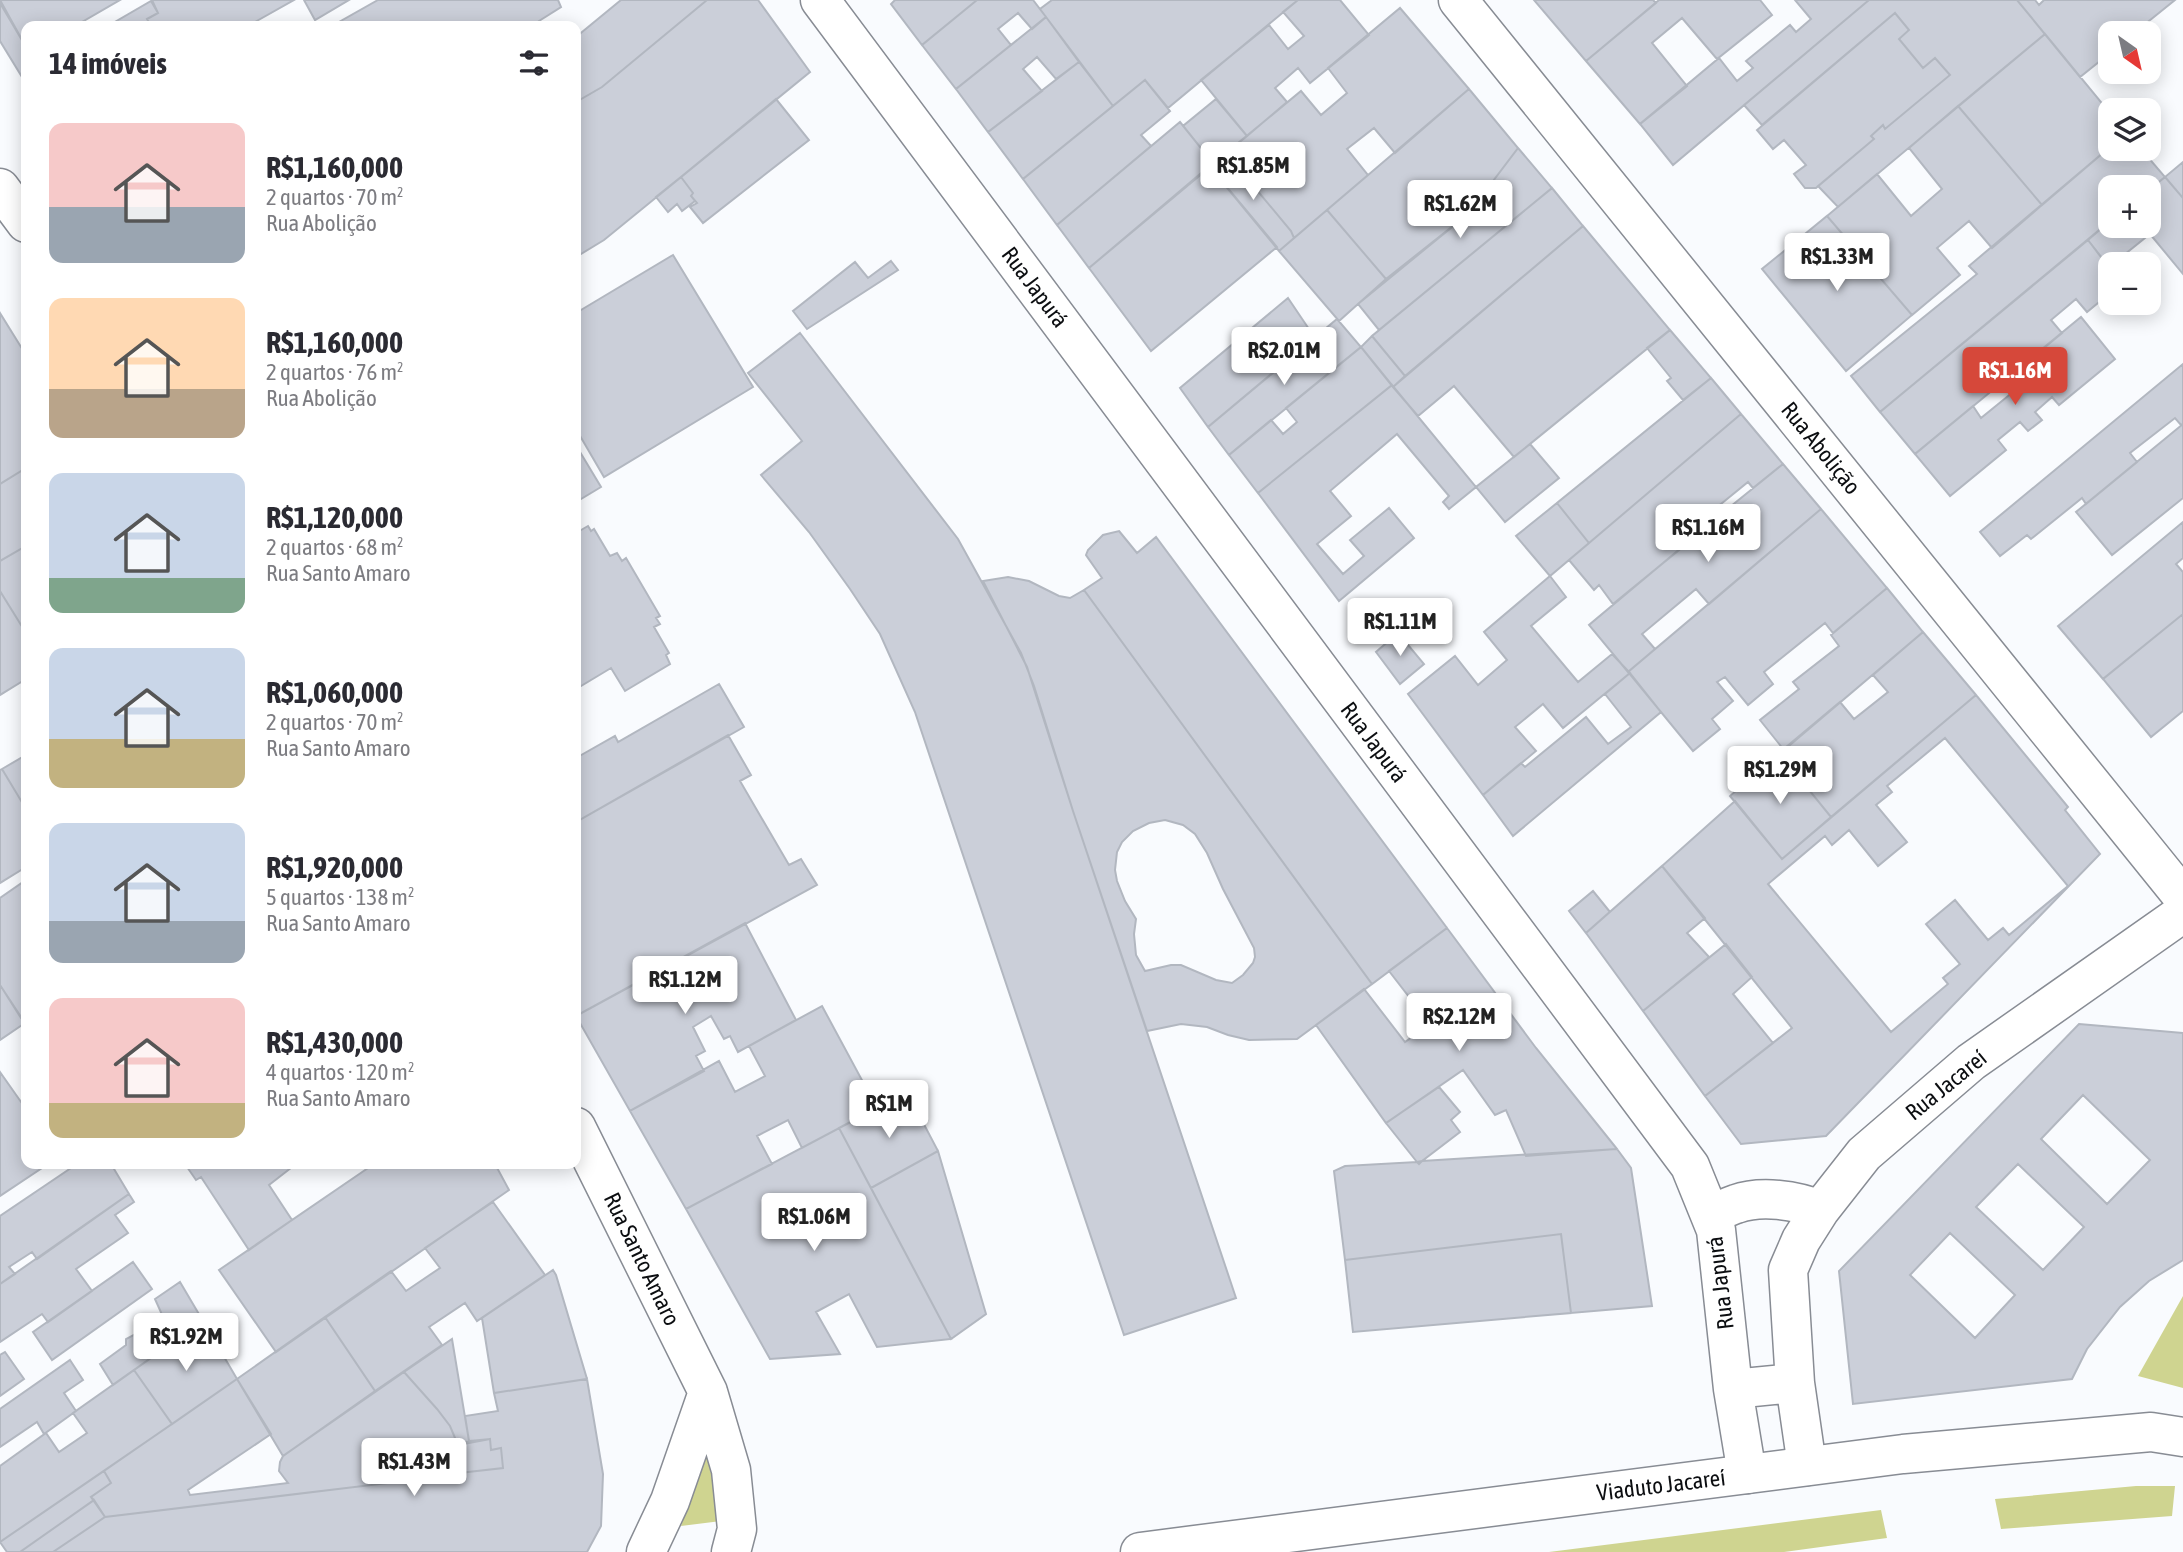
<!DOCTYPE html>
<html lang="pt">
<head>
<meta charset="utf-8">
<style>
  body { margin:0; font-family:"Asap Condensed",sans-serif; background:#f2f2f3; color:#2b2b33; height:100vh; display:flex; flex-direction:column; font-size:26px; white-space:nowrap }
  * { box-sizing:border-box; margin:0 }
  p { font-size:23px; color:#7c7c81 }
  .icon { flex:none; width:38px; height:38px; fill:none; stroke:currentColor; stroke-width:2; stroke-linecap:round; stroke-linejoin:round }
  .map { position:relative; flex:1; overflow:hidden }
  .details { position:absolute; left:21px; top:21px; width:560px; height:1148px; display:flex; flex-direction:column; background:#fff; border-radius:14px; box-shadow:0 4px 18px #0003 }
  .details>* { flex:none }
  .needle { width:46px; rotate:146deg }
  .controls { position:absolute; left:2098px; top:21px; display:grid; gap:14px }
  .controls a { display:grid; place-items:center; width:63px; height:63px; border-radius:14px; background:#fff; box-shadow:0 4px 18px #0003; font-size:35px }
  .price { position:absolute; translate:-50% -60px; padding:0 16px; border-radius:7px; background:#fff; color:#222; font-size:23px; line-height:46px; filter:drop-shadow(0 2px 4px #0008) }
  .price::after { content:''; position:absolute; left:50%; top:42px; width:21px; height:16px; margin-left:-10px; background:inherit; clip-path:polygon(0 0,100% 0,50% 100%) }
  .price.on { background:#d6483a; color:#fff }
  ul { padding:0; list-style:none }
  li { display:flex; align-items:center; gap:21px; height:175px; padding:0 28px }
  li span { display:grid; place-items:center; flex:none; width:196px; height:140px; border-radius:14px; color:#555 }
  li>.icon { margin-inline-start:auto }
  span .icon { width:84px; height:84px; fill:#fffc; stroke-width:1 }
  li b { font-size:30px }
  h2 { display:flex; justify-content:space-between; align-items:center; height:84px; padding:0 28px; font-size:30px }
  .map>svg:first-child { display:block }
  .green { fill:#cfd490 }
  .building { fill:#cbcfd9; stroke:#b2b7c0; stroke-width:2; fill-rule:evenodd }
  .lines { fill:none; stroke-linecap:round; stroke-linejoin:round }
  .minor-casing { stroke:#888c94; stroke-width:41 }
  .tertiary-casing { stroke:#888c94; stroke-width:41 }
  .secondary-casing { stroke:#888c94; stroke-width:41 }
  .minor { stroke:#fff; stroke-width:38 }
  .tertiary { stroke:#fff; stroke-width:38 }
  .secondary { stroke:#fff; stroke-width:38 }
  .labels { text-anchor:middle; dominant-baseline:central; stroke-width:7; stroke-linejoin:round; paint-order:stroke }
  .street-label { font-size:23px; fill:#0c0e11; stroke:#fff }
</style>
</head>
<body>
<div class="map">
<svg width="2183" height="1552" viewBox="0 0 2183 1552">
  <rect width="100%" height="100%" fill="#f9fbfe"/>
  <path class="green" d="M 2183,1296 L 2183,1388 L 2138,1376 Z
    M 706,1450 L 721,1521 L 681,1526 Z
    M 2136,1486 L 2175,1486 L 2172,1516 L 2001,1529 L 1995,1499 Z
    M 1881,1510 L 1887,1538 L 1784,1552 L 1549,1552 Z"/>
  <path class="building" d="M 0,0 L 120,0 L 75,26 L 26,26 L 26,47 Z
    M 152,0 L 294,0 L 255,22 L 258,26 L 151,26 L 147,19 L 158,13 Z
    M 304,0 L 349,0 L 315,20 Z
    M 378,0 L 558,0 L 561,7 L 539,21 L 542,26 L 332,26 Z
    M 621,0 L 707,0 L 602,87 L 576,102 L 576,37 Z
    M 707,0 L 758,0 L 810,72 L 604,240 L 576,257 L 576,102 L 602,87 Z
    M 895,0 L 977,0 L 922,45 L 891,4 Z
    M 977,0 L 1033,0 L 1046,17 L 1032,29 L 1018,13 L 998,29 L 1011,45 L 956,89 L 922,45 Z
    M 1052,0 L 1298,0 L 1168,108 L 1145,80 L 1113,106 L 1040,9 Z
    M 1298,0 L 1340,0 L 1369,35 L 1310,83 L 1298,68 L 1275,88 L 1287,102 L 1247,136 L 1201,80 L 1269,25 L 1288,49 L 1304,36 L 1283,12 Z
    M 1534,0 L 1653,0 L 1656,3 L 1586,61 Z
    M 1659,0 L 1760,0 L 1772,15 L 1717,59 L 1682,18 L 1652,43 L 1687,86 L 1640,124 L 1586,61 Z
    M 1795,0 L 1869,0 L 1673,165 L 1640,124 L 1719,58 L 1737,81 L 1753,68 L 1746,61 L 1790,25 L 1796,32 L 1811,19 Z
    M 1869,0 L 2017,0 L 2045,34 L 1838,207 L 1818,186 L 1874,139 L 1871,136 L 1883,125 L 1885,129 L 1950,75 L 1935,58 L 1923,68 L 1899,39 L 1909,30 L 1895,13 L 1762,125 L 1744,105 Z
    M 2017,0 L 2035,0 L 2039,5 L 2044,0 L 2175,0 L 2134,33 L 2110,33 L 2110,53 L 2080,77 Z
    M 151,1 L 158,13 L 147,19 L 151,26 L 108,26 Z
    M 0,3 L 26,47 L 26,74 L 22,77 L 0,41 Z
    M 1400,8 L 1469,89 L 1395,153 L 1374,128 L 1347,149 L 1368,175 L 1294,238 L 1291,231 L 1226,153 L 1301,91 L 1321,115 L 1347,93 L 1328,68 Z
    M 1895,13 L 1909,30 L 1899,39 L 1923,68 L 1935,58 L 1950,75 L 1885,129 L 1883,125 L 1871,136 L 1874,139 L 1816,188 L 1805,188 L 1794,174 L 1806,165 L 1784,140 L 1773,149 L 1757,130 Z
    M 1046,17 L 1079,62 L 1056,79 L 1037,57 L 1023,69 L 1042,91 L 988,132 L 956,89 Z
    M 2045,34 L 2110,113 L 2110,147 L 2042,205 L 1958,106 Z
    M 1079,62 L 1113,106 L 1023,179 L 988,132 Z
    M 1145,80 L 1170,111 L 1141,135 L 1151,146 L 1057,225 L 1023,179 Z
    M 1469,89 L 1518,148 L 1468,214 L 1386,279 L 1327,210 Z
    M 776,99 L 809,140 L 703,223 L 690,207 L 697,203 L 691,196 L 693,193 L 681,177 Z
    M 1216,99 L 1247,136 L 1213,163 L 1183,126 Z
    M 1958,106 L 2042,205 L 1992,248 L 1969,221 L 1937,248 L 1960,275 L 1912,315 L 1827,216 L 1877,174 L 1911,216 L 1942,189 L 1909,148 Z
    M 1180,122 L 1213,163 L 1089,268 L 1057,225 Z
    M 2110,147 L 2110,149 L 2141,149 L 2165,177 L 2149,190 L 2149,187 L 2110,187 L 2110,221 L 1880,412 L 1851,376 L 1977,274 L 1969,266 Z
    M 1518,148 L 1552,188 L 1379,330 L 1358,304 L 1468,214 Z
    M 1226,153 L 1291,231 L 1294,238 L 1279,251 L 1210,167 Z
    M 2183,162 L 2183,198 L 2165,177 Z
    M 1210,167 L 1277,247 L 1151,351 L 1089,268 Z
    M 681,177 L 693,193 L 691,196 L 695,201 L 682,211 L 677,204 L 668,212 L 656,197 Z
    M 2165,177 L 2183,198 L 2183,274 L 2150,234 L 2109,267 L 2088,240 L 2110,221 L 2110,226 L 2149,226 L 2149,190 Z
    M 1552,188 L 1583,226 L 1405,376 L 1372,336 Z
    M 1327,210 L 1386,279 L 1339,321 L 1279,251 Z
    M 1827,216 L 1912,315 L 1846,371 L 1762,269 Z
    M 1583,226 L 1670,330 L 1514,457 L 1454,386 L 1418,416 L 1393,387 Z
    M 2088,240 L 2110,269 L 2110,293 L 2087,312 L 2076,299 L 2051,320 L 2062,333 L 1915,454 L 1880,412 Z
    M 673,255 L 753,387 L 604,477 L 576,429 L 576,313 Z
    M 891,261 L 898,270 L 807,329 L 793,311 L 855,262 L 868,278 Z
    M 1288,298 L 1315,338 L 1208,427 L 1180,388 Z
    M 0,313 L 26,355 L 26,468 L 0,484 Z
    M 2081,317 L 2115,359 L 2059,405 L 2052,397 L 2035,412 L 2042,420 L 2028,431 L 2020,422 L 1998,440 L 2006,450 L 1950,496 L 1915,454 L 1973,406 L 1981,418 L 2034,375 L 2025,363 Z
    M 1337,319 L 1361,347 L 1229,455 L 1208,427 Z
    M 1670,330 L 1711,378 L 1683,400 L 1667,381 L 1671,378 L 1647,348 Z
    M 800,333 L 958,539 L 1021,653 L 1034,686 L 1073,811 L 1236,1298 L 1124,1335 L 915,712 L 880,634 L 850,589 L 809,532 L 761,475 L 802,441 L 748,373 Z
    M 1372,336 L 1405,376 L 1393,387 L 1361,347 Z
    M 1361,347 L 1392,385 L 1258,493 L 1229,455 L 1271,420 L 1283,434 L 1297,422 L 1286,408 Z
    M 2183,364 L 2183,424 L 2181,425 L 2175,418 L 2130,453 L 2137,462 L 2086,504 L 2082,498 L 2031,539 L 2027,535 L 2000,556 L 1980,532 Z
    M 1711,378 L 1741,414 L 1589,543 L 1557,503 Z
    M 1392,385 L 1476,487 L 1449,509 L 1443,502 L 1449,496 L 1397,434 L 1330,491 L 1351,516 L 1317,544 L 1343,574 L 1364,556 L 1350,540 L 1389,508 L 1414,538 L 1339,601 L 1258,493 Z
    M 1741,414 L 1783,464 L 1753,488 L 1748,482 L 1684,534 L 1690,541 L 1613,604 L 1599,585 L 1594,590 L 1569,560 Z
    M 2183,424 L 2183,498 L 2112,555 L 2076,512 Z
    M 1530,444 L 1559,478 L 1505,522 L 1476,487 Z
    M 577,447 L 601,487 L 576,502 L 576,448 Z
    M 1783,464 L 1821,509 L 1709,604 L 1696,589 L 1642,634 L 1655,649 L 1628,672 L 1589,625 L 1693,538 L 1701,548 L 1728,525 L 1720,515 Z
    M 26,468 L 26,546 L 0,561 L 0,484 Z
    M 1557,503 L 1589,543 L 1550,576 L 1516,536 Z
    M 1821,509 L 1887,588 L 1833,633 L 1825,623 L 1764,672 L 1773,684 L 1748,705 L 1725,677 L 1717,682 L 1733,701 L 1712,719 L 1720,729 L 1693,751 L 1628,672 Z
    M 2183,522 L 2183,558 L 2176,564 L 2183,572 L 2183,614 L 2103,679 L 2058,626 Z
    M 588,526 L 591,531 L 594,529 L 610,556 L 617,553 L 622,561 L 626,558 L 660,616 L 656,618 L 660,624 L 654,627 L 669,653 L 666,655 L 670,664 L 625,691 L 611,668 L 576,689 L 576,533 Z
    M 1119,531 L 1137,553 L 1156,537 L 1447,928 L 1372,984 L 1084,590 L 1102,578 L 1086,555 L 1088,550 L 1103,535 Z
    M 26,546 L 26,633 L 0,591 L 0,561 Z
    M 1550,576 L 1566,597 L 1531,626 L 1578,682 L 1612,654 L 1630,673 L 1563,728 L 1543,704 L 1515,727 L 1536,751 L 1483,795 L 1408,694 L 1455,656 L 1478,685 L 1507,660 L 1484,632 Z
    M 1008,577 L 1029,581 L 1059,596 L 1070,598 L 1084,590 L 1372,984 L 1297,1039 L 1249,1040 L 1228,1035 L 1207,1027 L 1181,1024 L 1147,1031 L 1073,811 L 1027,667 L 983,581 ZM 1165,820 L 1183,825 L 1195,834 L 1207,853 L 1223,889 L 1254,948 L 1255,957 L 1253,963 L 1243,975 L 1232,983 L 1216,980 L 1181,965 L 1171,965 L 1145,971 L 1136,955 L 1134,934 L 1136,919 L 1125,901 L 1117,881 L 1115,870 L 1117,852 L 1122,842 L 1133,831 L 1149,823 Z
    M 1887,588 L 1923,632 L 1784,750 L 1760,720 L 1799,689 L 1793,682 L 1839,646 L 1831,635 Z
    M 0,591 L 26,633 L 26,679 L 0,695 Z
    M 2183,614 L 2183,711 L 2151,737 L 2103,679 Z
    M 1923,632 L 1976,695 L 1831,817 L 1779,753 L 1840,702 L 1854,719 L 1888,692 L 1873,675 Z
    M 1398,633 L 1424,664 L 1400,684 L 1376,652 Z
    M 1630,673 L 1661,712 L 1513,836 L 1483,795 L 1521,763 L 1525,767 L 1586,717 L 1608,744 L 1631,727 L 1605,694 Z
    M 719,684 L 744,727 L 576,822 L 576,758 L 615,736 L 618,742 Z
    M 1976,695 L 2068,807 L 2065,810 L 2100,854 L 1826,1136 L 1741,1144 L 1705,1096 L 1792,1028 L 1662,866 L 1735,801 L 1782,859 Z
    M 728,735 L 751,775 L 740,781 L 789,865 L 801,859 L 817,885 L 576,1016 L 576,822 Z
    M 1945,738 L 2068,886 L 2009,935 L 2003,928 L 1988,940 L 1955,900 L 1926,924 L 1960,964 L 1943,978 L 1948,984 L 1891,1032 L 1768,884 L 1825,836 L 1832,845 L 1849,830 L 1878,866 L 1907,842 L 1876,805 L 1892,792 L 1887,786 Z
    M 1779,753 L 1831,817 L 1782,859 L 1730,796 Z
    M 26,755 L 26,809 L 2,769 Z
    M 2,769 L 26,809 L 26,867 L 0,883 L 0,770 Z
    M 1662,866 L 1705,918 L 1687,933 L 1709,957 L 1643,1011 L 1586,933 Z
    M 26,880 L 26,1015 L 21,1018 L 0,985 L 0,898 Z
    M 1593,891 L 1610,912 L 1586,933 L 1569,911 Z
    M 745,923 L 796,1020 L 738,1052 L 730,1036 L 724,1039 L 711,1016 L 693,1027 L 705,1051 L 696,1056 L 704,1071 L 630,1111 L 576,1016 Z
    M 1447,928 L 1536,1048 L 1617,1149 L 1526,1156 L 1506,1110 L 1495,1115 L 1463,1070 L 1386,1123 L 1316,1025 L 1364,989 L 1405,1042 L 1430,1024 L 1389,971 Z
    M 1726,944 L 1752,977 L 1733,994 L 1773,1043 L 1705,1096 L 1643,1011 Z
    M 0,985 L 25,1023 L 0,1040 Z
    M 822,1006 L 877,1108 L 802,1148 L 788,1120 L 757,1136 L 772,1164 L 686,1209 L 630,1111 L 719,1061 L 735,1092 L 765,1076 L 749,1046 Z
    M 2079,1024 L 2183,1033 L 2183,1260 L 2149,1281 L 2120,1307 L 2087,1349 L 2072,1379 L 1853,1404 L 1839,1271 ZM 2083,1095 L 2150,1160 L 2107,1204 L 2041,1139 ZM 2018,1164 L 2084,1227 L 2043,1270 L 1976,1207 ZM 1950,1233 L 2015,1295 L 1975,1338 L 1910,1275 Z
    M 0,1072 L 26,1109 L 26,1164 L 48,1164 L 0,1196 Z
    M 1439,1087 L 1460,1112 L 1451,1120 L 1460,1132 L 1422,1161 L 1417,1162 L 1386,1123 Z
    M 907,1092 L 938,1151 L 871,1188 L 839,1128 Z
    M 839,1128 L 951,1339 L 877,1347 L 849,1294 L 816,1312 L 840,1354 L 770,1359 L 686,1209 Z
    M 1617,1149 L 1631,1168 L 1652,1306 L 1571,1313 L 1561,1234 L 1345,1260 L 1334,1171 L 1345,1166 L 1417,1162 L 1419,1164 L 1422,1161 Z
    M 938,1151 L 986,1314 L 951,1339 L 871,1188 Z
    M 77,1164 L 111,1164 L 129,1194 L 37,1259 L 32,1252 L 9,1267 L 15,1274 L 0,1284 L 0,1216 Z
    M 185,1164 L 296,1164 L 269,1185 L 292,1220 L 249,1250 L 201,1177 L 196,1180 Z
    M 374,1164 L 495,1164 L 509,1190 L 276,1352 L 219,1270 Z
    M 129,1194 L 134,1202 L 115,1215 L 128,1233 L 76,1269 L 92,1291 L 48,1322 L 42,1314 L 0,1342 L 0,1284 Z
    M 493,1202 L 545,1275 L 477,1321 L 465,1303 L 429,1327 L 442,1345 L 375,1391 L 325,1317 L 391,1271 L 406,1291 L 440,1268 L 425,1248 Z
    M 1561,1234 L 1571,1313 L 1353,1332 L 1345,1260 Z
    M 133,1262 L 152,1289 L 52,1360 L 33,1332 Z
    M 553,1270 L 556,1275 L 587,1379 L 494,1393 L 482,1318 Z
    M 180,1282 L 203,1321 L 113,1385 L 100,1364 L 126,1345 L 126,1339 L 164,1319 L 155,1299 Z
    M 325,1317 L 375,1391 L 283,1456 L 237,1379 Z
    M 203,1321 L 237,1379 L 172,1424 L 134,1370 Z
    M 452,1339 L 469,1441 L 458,1445 L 450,1426 L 437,1409 L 404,1372 Z
    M 5,1352 L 24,1379 L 0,1396 L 0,1355 Z
    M 70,1360 L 83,1380 L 64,1393 L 76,1411 L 44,1434 L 37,1422 L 0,1447 L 0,1409 Z
    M 134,1370 L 172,1424 L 0,1542 L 0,1466 L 46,1433 L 59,1452 L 87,1433 L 73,1413 Z
    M 404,1372 L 437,1409 L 450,1426 L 458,1445 L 490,1439 L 491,1450 L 501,1448 L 503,1468 L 433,1476 L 430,1455 L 402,1460 L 405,1481 L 105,1517 L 91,1497 L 111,1483 L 104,1471 L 237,1379 L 271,1434 L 188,1490 L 190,1495 L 288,1483 L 279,1471 L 280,1462 L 283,1456 Z
    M 587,1379 L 603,1474 L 601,1526 L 587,1552 L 53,1552 L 105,1517 L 405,1481 L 402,1460 L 430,1455 L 433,1476 L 503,1468 L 501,1448 L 491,1450 L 490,1439 L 469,1441 L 465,1416 L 498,1411 L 494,1393 Z
    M 104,1471 L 111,1483 L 91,1497 L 94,1500 L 20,1552 L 7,1552 L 0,1542 Z
    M 94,1500 L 105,1517 L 53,1552 L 20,1552 Z"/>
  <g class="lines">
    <defs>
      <path id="minor" d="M 820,0 L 1690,1166 L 1716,1230 L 1733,1389 L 1747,1474
        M 1710,1215 C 1718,1212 1727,1207 1736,1204 C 1761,1195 1796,1200 1820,1210 L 1864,1154 L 1971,1062 L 2183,913
        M 1733,1389 L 1795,1383
        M 1807,1466 L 1795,1383 L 1788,1270 L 1801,1240 L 1820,1210"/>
      <path id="tertiary" d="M 1458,0 L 2183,897
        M 0,188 L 26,223
        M 576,1127 L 708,1392 L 731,1470 L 737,1529 L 731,1552
        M 646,1552 L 670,1501 L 708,1392"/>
      <path id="secondary" d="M 1140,1552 L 1903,1454 L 2151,1432 L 2183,1437"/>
    </defs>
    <use href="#minor" class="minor-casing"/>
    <use href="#tertiary" class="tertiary-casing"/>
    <use href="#secondary" class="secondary-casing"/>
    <use href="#minor" class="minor"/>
    <use href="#tertiary" class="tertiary"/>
    <use href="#secondary" class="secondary"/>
  </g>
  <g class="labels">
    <g class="street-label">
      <text transform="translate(1035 287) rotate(53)">Rua Japurá</text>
      <text transform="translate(1821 448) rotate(51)">Rua Abolição</text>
      <text transform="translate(1374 742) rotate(53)">Rua Japurá</text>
      <text transform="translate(1946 1085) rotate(-39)">Rua Jacareí</text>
      <text transform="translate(642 1259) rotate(64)">Rua Santo Amaro</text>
      <text transform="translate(1720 1283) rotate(-97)">Rua Japurá</text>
      <text transform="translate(1661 1485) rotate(-7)">Viaduto Jacareí</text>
    </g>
  </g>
</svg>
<div class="controls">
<a><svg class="needle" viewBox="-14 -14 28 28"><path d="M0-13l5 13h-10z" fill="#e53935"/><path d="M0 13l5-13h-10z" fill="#7c7c81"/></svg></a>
<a><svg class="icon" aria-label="layers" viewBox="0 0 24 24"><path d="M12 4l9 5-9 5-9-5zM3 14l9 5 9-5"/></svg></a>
<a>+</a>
<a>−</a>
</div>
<b class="price" style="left:1253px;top:202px">R$1.85M</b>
<b class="price" style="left:1460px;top:240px">R$1.62M</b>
<b class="price" style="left:1837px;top:293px">R$1.33M</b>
<b class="price" style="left:1284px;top:387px">R$2.01M</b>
<b class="price on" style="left:2015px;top:407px">R$1.16M</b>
<b class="price" style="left:1708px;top:564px">R$1.16M</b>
<b class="price" style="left:1400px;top:658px">R$1.11M</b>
<b class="price" style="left:1780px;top:806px">R$1.29M</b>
<b class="price" style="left:685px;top:1016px">R$1.12M</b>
<b class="price" style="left:1459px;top:1053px">R$2.12M</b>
<b class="price" style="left:889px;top:1140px">R$1M</b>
<b class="price" style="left:814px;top:1253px">R$1.06M</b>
<b class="price" style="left:186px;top:1373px">R$1.92M</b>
<b class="price" style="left:414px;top:1498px">R$1.43M</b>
<section class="details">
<h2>14 imóveis<svg class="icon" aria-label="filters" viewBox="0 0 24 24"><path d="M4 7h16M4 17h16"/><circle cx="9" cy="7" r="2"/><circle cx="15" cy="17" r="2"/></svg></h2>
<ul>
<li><span style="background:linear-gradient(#f6c9c9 60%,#9aa5b1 0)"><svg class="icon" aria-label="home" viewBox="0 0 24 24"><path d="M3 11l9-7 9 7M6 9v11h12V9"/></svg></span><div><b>R$1,160,000</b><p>2 quartos · 70 m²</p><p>Rua Abolição</p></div></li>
<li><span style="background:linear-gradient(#ffd9b3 65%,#b9a48a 0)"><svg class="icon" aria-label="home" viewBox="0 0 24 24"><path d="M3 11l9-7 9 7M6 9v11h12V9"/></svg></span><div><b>R$1,160,000</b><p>2 quartos · 76 m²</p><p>Rua Abolição</p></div></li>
<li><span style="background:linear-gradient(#c9d6e8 75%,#7fa58c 0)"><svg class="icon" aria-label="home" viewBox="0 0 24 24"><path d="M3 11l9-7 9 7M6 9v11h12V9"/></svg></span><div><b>R$1,120,000</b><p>2 quartos · 68 m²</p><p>Rua Santo Amaro</p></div></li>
<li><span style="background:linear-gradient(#c9d6e8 65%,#c2b280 0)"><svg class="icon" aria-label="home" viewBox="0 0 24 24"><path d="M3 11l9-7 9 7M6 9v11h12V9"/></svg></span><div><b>R$1,060,000</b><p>2 quartos · 70 m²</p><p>Rua Santo Amaro</p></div></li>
<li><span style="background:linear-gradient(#c9d6e8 70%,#9aa5b1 0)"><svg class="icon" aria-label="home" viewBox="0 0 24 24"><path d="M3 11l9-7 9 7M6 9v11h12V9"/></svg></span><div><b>R$1,920,000</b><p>5 quartos · 138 m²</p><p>Rua Santo Amaro</p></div></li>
<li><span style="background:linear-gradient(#f6c9c9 75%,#c2b280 0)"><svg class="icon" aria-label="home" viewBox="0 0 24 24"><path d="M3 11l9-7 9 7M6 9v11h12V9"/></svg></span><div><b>R$1,430,000</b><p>4 quartos · 120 m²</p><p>Rua Santo Amaro</p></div></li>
</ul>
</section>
</div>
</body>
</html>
